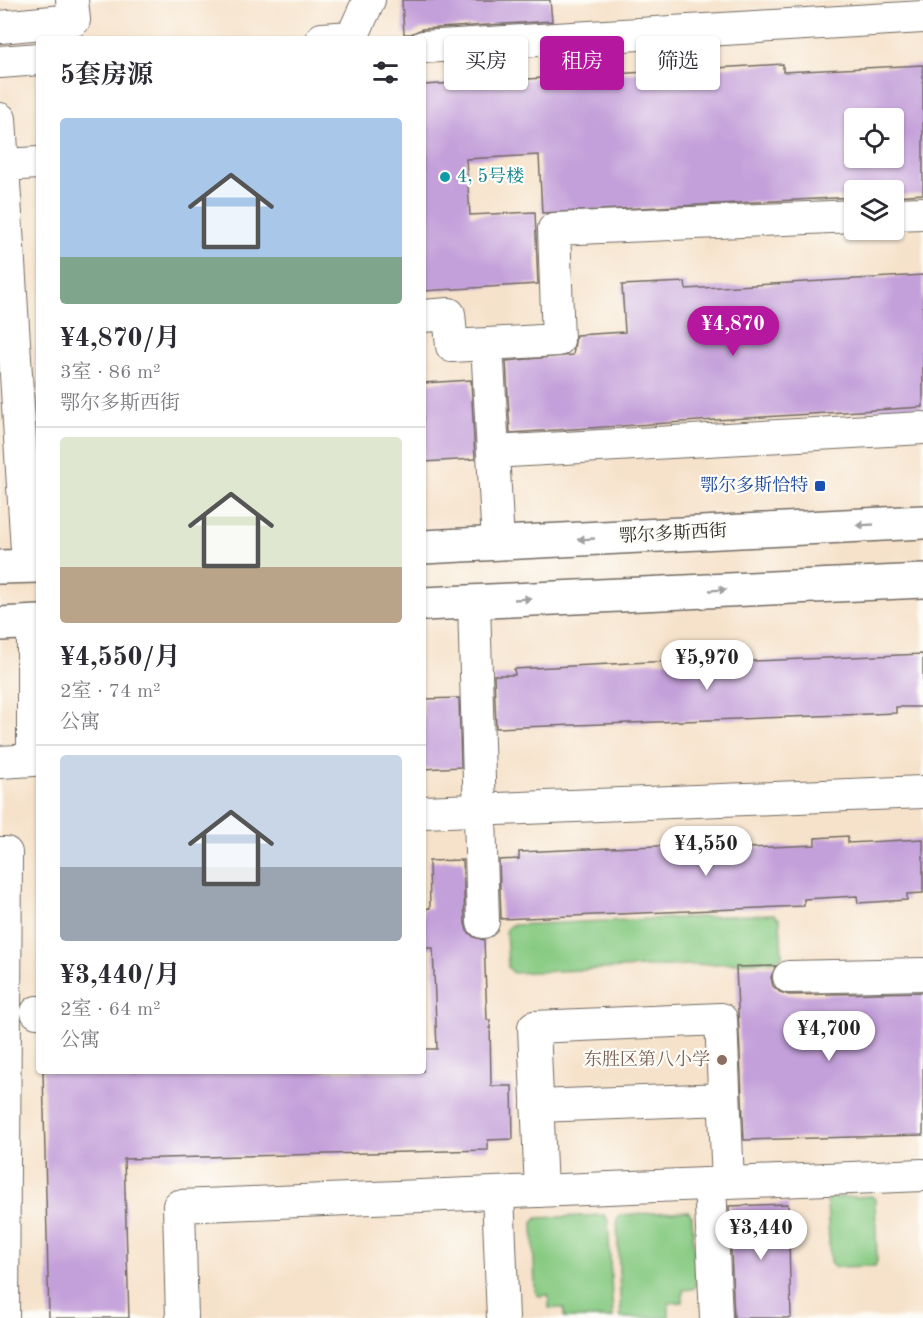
<!DOCTYPE html>
<html lang="zh">
<head>
<meta charset="utf-8">
<style>
  body { margin:0; font-family:"Old Standard TT","Noto Serif SC",serif; background:#f2f2f3; color:#2b2b33; height:100vh; display:flex; flex-direction:column; font-size:22px; white-space:nowrap }
  * { box-sizing:border-box; margin:0 }
  p { font-size:20px; color:#7c7c81 }
  .icon { flex:none; width:33px; height:33px; fill:none; stroke:currentColor; stroke-width:2; stroke-linecap:round; stroke-linejoin:round }
  .map { position:relative; flex:1; overflow:hidden }
  .drawer { position:absolute; left:36px; top:36px; width:390px; height:1038px; display:flex; flex-direction:column; background:#fff; border-radius:6px; box-shadow:0 2px 4px #0004 }
  .drawer>* { flex:none }
  .hud { position:absolute; left:444px; top:36px; width:388px; height:54px; display:flex; gap:12px }
  .fabs { position:absolute; left:844px; top:108px; display:grid; gap:12px }
  .fabs a { display:grid; place-items:center; width:60px; height:60px; border-radius:6px; background:#fff; box-shadow:0 2px 4px #0004; font-size:30px }
  .price { position:absolute; translate:-50% -51px; padding:0 14px; border-radius:21px; background:#fff; color:#222; font-size:20px; line-height:39px; filter:drop-shadow(0 2px 3px #0008) }
  .price::after { content:''; position:absolute; left:50%; top:36px; width:18px; height:14px; margin-left:-9px; background:inherit; clip-path:polygon(0 0,100% 0,50% 100%) }
  .price.selected { background:#b5179e; color:#fff }
  ul { padding:0; list-style:none }
  li { display:grid; align-content:center; gap:12px; height:318px; padding:0 24px }
  li+li { border-top:2px solid #e1e1e2 }
  li span { display:grid; place-items:center; height:186px; border-radius:6px; color:#555 }
  li>.icon { margin-inline-start:auto }
  span .icon { width:108px; height:108px; fill:#fffc; stroke-width:1 }
  li b { font-size:26px }
  h2 { display:flex; justify-content:space-between; align-items:center; height:72px; padding:0 24px; font-size:26px }
  .tag { padding:0 21px; border-radius:6px; background:#fff; box-shadow:0 2px 4px #0004; font-size:21px; line-height:54px }
  .tag.selected { background:#b5179e; color:#fff }
  .map>svg:first-child { display:block }
  .grass { fill:#87ca82; stroke:#597a56; stroke-width:1.5 }
  .building { fill:#c4a0da; fill-rule:evenodd }
  .lines { fill:none; stroke-linecap:round; stroke-linejoin:round }
  .minor-casing { stroke:#726b63; stroke-width:34 }
  .major-casing { stroke:#726b63; stroke-width:36 }
  .minor { stroke:#fff; stroke-width:32 }
  .major { stroke:#fff; stroke-width:33 }
  .oneway { fill:#a0a0a0 }
  .culture-dot { fill:#0f9aa8; stroke:#fdfcf7; stroke-width:2 }
  .transit-dot { fill:#1a4fb4; stroke:#fdfcf7; stroke-width:2 }
  .education-dot { fill:#8d6e63; stroke:#fdfcf7; stroke-width:2 }
  .labels { text-anchor:middle; dominant-baseline:central; stroke-width:4.5; stroke-linejoin:round; paint-order:stroke }
  .culture-label { font-size:18px; fill:#0d838f; stroke:#fdfcf7; text-anchor:start }
  .transit-label { font-size:18px; fill:#164399; stroke:#fdfcf7; text-anchor:end }
  .street-label { font-size:18px; fill:#2b2b2b; stroke:#fdfcf7 }
  .education-label { font-size:18px; fill:#785e54; stroke:#fdfcf7; text-anchor:end }
</style>
</head>
<body>
<div class="map">
<svg width="923" height="1318" viewBox="0 0 923 1318">
  <rect width="100%" height="100%" fill="#fdfcf7"/>
  <filter id="ink" filterUnits="userSpaceOnUse"><feTurbulence type="fractalNoise" baseFrequency=".0167" numOctaves="2"/><feDisplacementMap in="SourceGraphic" scale="12" xChannelSelector="R" yChannelSelector="G"/><feConvolveMatrix kernelMatrix="1 2 1 2 8 2 1 2 1" color-interpolation-filters="sRGB"/></filter>
  <filter id="wash" filterUnits="userSpaceOnUse"><feTurbulence type="fractalNoise" baseFrequency=".008" numOctaves="4" result="noise"/><feDisplacementMap in="SourceGraphic" scale="24" xChannelSelector="R" yChannelSelector="G"/><feGaussianBlur stdDeviation="1.35" result="paint"/><feColorMatrix in="noise" values="0 0 0 0 0 0 0 0 0 0 0 0 0 0 0 0 0 1.4 0 .05"/><feComposite in="paint" operator="in"/></filter>
  <g filter="url(#wash)">
    <rect width="100%" height="100%" fill="#f6e2ca"/>
    <path class="grass" d="M 774,914 L 780,920 L 782,956 L 777,961 L 513,973 L 508,967 L 506,930 L 511,925 Z
      M 872,1196 L 875,1199 L 877,1261 L 875,1266 L 834,1267 L 830,1263 L 827,1202 L 831,1198 Z
      M 688,1211 L 692,1216 L 696,1285 L 693,1289 L 683,1290 L 683,1302 L 669,1303 L 669,1317 L 621,1318 L 617,1220 L 620,1215 Z
      M 604,1215 L 608,1220 L 613,1318 L 564,1318 L 564,1308 L 549,1308 L 549,1295 L 539,1296 L 535,1291 L 533,1223 L 537,1218 Z"/>
    <g id="blocks">
      <path class="building" d="M 402,0 L 550,0 L 552,21 L 422,29 L 411,34 L 404,34 Z
        M 783,64 L 783,72 L 923,65 L 923,194 L 894,196 L 894,190 L 855,190 L 855,197 L 542,213 L 539,155 L 466,159 L 470,215 L 535,212 L 538,284 L 423,291 L 423,85 ZM 855,118 L 894,118 L 894,158 L 855,158 Z
        M 923,275 L 923,407 L 510,433 L 506,361 L 573,355 L 576,335 L 625,332 L 622,285 L 685,282 L 686,289 Z
        M 471,380 L 475,459 L 423,462 L 423,383 Z
        M 923,654 L 923,707 L 896,707 L 896,713 L 496,728 L 494,675 L 515,675 L 514,669 L 649,662 L 682,661 L 682,664 Z
        M 459,698 L 461,767 L 423,769 L 423,699 Z
        M 848,836 L 848,843 L 923,839 L 923,893 L 907,894 L 907,900 L 858,903 L 857,896 L 804,899 L 804,906 L 501,919 L 499,860 L 519,859 L 519,852 L 748,842 L 749,848 L 815,845 L 815,838 Z
        M 463,860 L 465,923 L 467,931 L 474,937 L 484,940 L 487,1020 L 490,1020 L 491,1086 L 512,1086 L 513,1139 L 488,1140 L 488,1150 L 124,1159 L 129,1318 L 49,1318 L 43,1071 L 423,1071 L 423,1049 L 437,1049 L 433,948 L 423,948 L 423,909 L 430,908 L 429,861 Z
        M 776,966 L 771,977 L 773,986 L 780,992 L 789,995 L 923,992 L 923,1135 L 744,1140 L 736,967 Z
        M 788,1204 L 791,1318 L 734,1318 L 729,1206 Z"/>
    </g>
  </g>
  <g filter="url(#ink)">
    <use href="#blocks" fill-opacity="0" stroke="#726b63" stroke-width="1.5"/>
    <g class="lines">
      <defs>
        <path id="minor" d="M 0,27 L 74,20 L 72,0
          M 322,39 L 352,37 L 369,0
          M 423,47 L 923,17
          M 0,62 L 39,59
          M 0,119 L 28,566
          M 3,165 L 39,163
          M 894,214 L 923,213
          M 423,316 L 449,314 L 452,346 L 558,340 L 554,229 L 855,216
          M 487,344 L 498,543
          M 493,452 L 923,428
          M 474,602 L 483,922
          M 0,762 L 33,760 L 33,622
          M 423,812 L 923,792
          M 0,853 L 6,853 L 3,1318
          M 789,977 L 923,974
          M 37,1012 L 39,1012
          M 537,1106 L 724,1099
          M 710,1184 L 716,1318
          M 541,1191 L 534,1027 L 721,1019 L 728,1183
          M 498,1193 L 503,1318
          M 182,1318 L 179,1206 L 923,1175"/>
        <path id="major" d="M 423,547 L 923,522
          M 0,567 L 39,566
          M 423,604 L 923,581
          M 0,624 L 39,622"/>
      </defs>
      <use href="#minor" class="minor-casing"/>
      <use href="#major" class="major-casing"/>
      <use href="#minor" class="minor"/>
      <use href="#major" class="major"/>
    </g>
    <defs><path id="oneway-solid" d="M-6-.8H1V-3.2L6.5 0L1 3.2V.8H-6Z" transform="scale(1.5)"/></defs>
    <g class="oneway">
      <use href="#oneway-solid" transform="translate(865 525) rotate(177)"/>
      <use href="#oneway-solid" transform="translate(586 539) rotate(177)"/>
      <use href="#oneway-solid" transform="translate(718 590) rotate(-3)"/>
      <use href="#oneway-solid" transform="translate(523 599) rotate(-3)"/>
    </g>
  </g>
  <circle class="culture-dot" cx="445" cy="177" r="6"/>
  <rect class="transit-dot" x="814" y="480" width="12" height="12" rx="3"/>
  <circle class="education-dot" cx="722" cy="1060" r="6"/>
  <g class="labels">
    <g class="culture-label">
      <text x="457" y="177">4, 5号楼</text>
    </g>
    <g class="transit-label">
      <text x="808" y="486">鄂尔多斯恰特</text>
    </g>
    <g class="street-label">
      <text transform="translate(673 534) rotate(-3)">鄂尔多斯西街</text>
    </g>
    <g class="education-label">
      <text x="710" y="1060">东胜区第八小学</text>
    </g>
  </g>
</svg>
<div class="fabs">
<a><svg class="icon" aria-label="locate" viewBox="0 0 24 24"><circle cx="12" cy="12" r="6"/><path d="M12 2v4M12 18v4M2 12h4M18 12h4"/></svg></a>
<a><svg class="icon" aria-label="layers" viewBox="0 0 24 24"><path d="M12 4l9 5-9 5-9-5zM3 14l9 5 9-5"/></svg></a>
</div>
<b class="price selected" style="left:733px;top:357px">¥4,870</b>
<b class="price" style="left:707px;top:691px">¥5,970</b>
<b class="price" style="left:706px;top:877px">¥4,550</b>
<b class="price" style="left:829px;top:1062px">¥4,700</b>
<b class="price" style="left:761px;top:1261px">¥3,440</b>
<div class="hud">
<a class="tag">买房</a>
<a class="tag selected">租房</a>
<a class="tag">筛选</a>
</div>
<section class="drawer">
<h2>5套房源<svg class="icon" aria-label="filters" viewBox="0 0 24 24"><path d="M4 7h16M4 17h16"/><circle cx="9" cy="7" r="2"/><circle cx="15" cy="17" r="2"/></svg></h2>
<ul>
<li><span style="background:linear-gradient(#a9c7e8 75%,#7fa58c 0)"><svg class="icon" aria-label="home" viewBox="0 0 24 24"><path d="M3 11l9-7 9 7M6 9v11h12V9"/></svg></span><div><b>¥4,870/月</b><p>3室 · 86 m²</p><p>鄂尔多斯西街</p></div></li>
<li><span style="background:linear-gradient(#dfe7d0 70%,#b9a48a 0)"><svg class="icon" aria-label="home" viewBox="0 0 24 24"><path d="M3 11l9-7 9 7M6 9v11h12V9"/></svg></span><div><b>¥4,550/月</b><p>2室 · 74 m²</p><p>公寓</p></div></li>
<li><span style="background:linear-gradient(#c9d6e8 60%,#9aa5b1 0)"><svg class="icon" aria-label="home" viewBox="0 0 24 24"><path d="M3 11l9-7 9 7M6 9v11h12V9"/></svg></span><div><b>¥3,440/月</b><p>2室 · 64 m²</p><p>公寓</p></div></li>
</ul>
</section>
</div>
</body>
</html>
